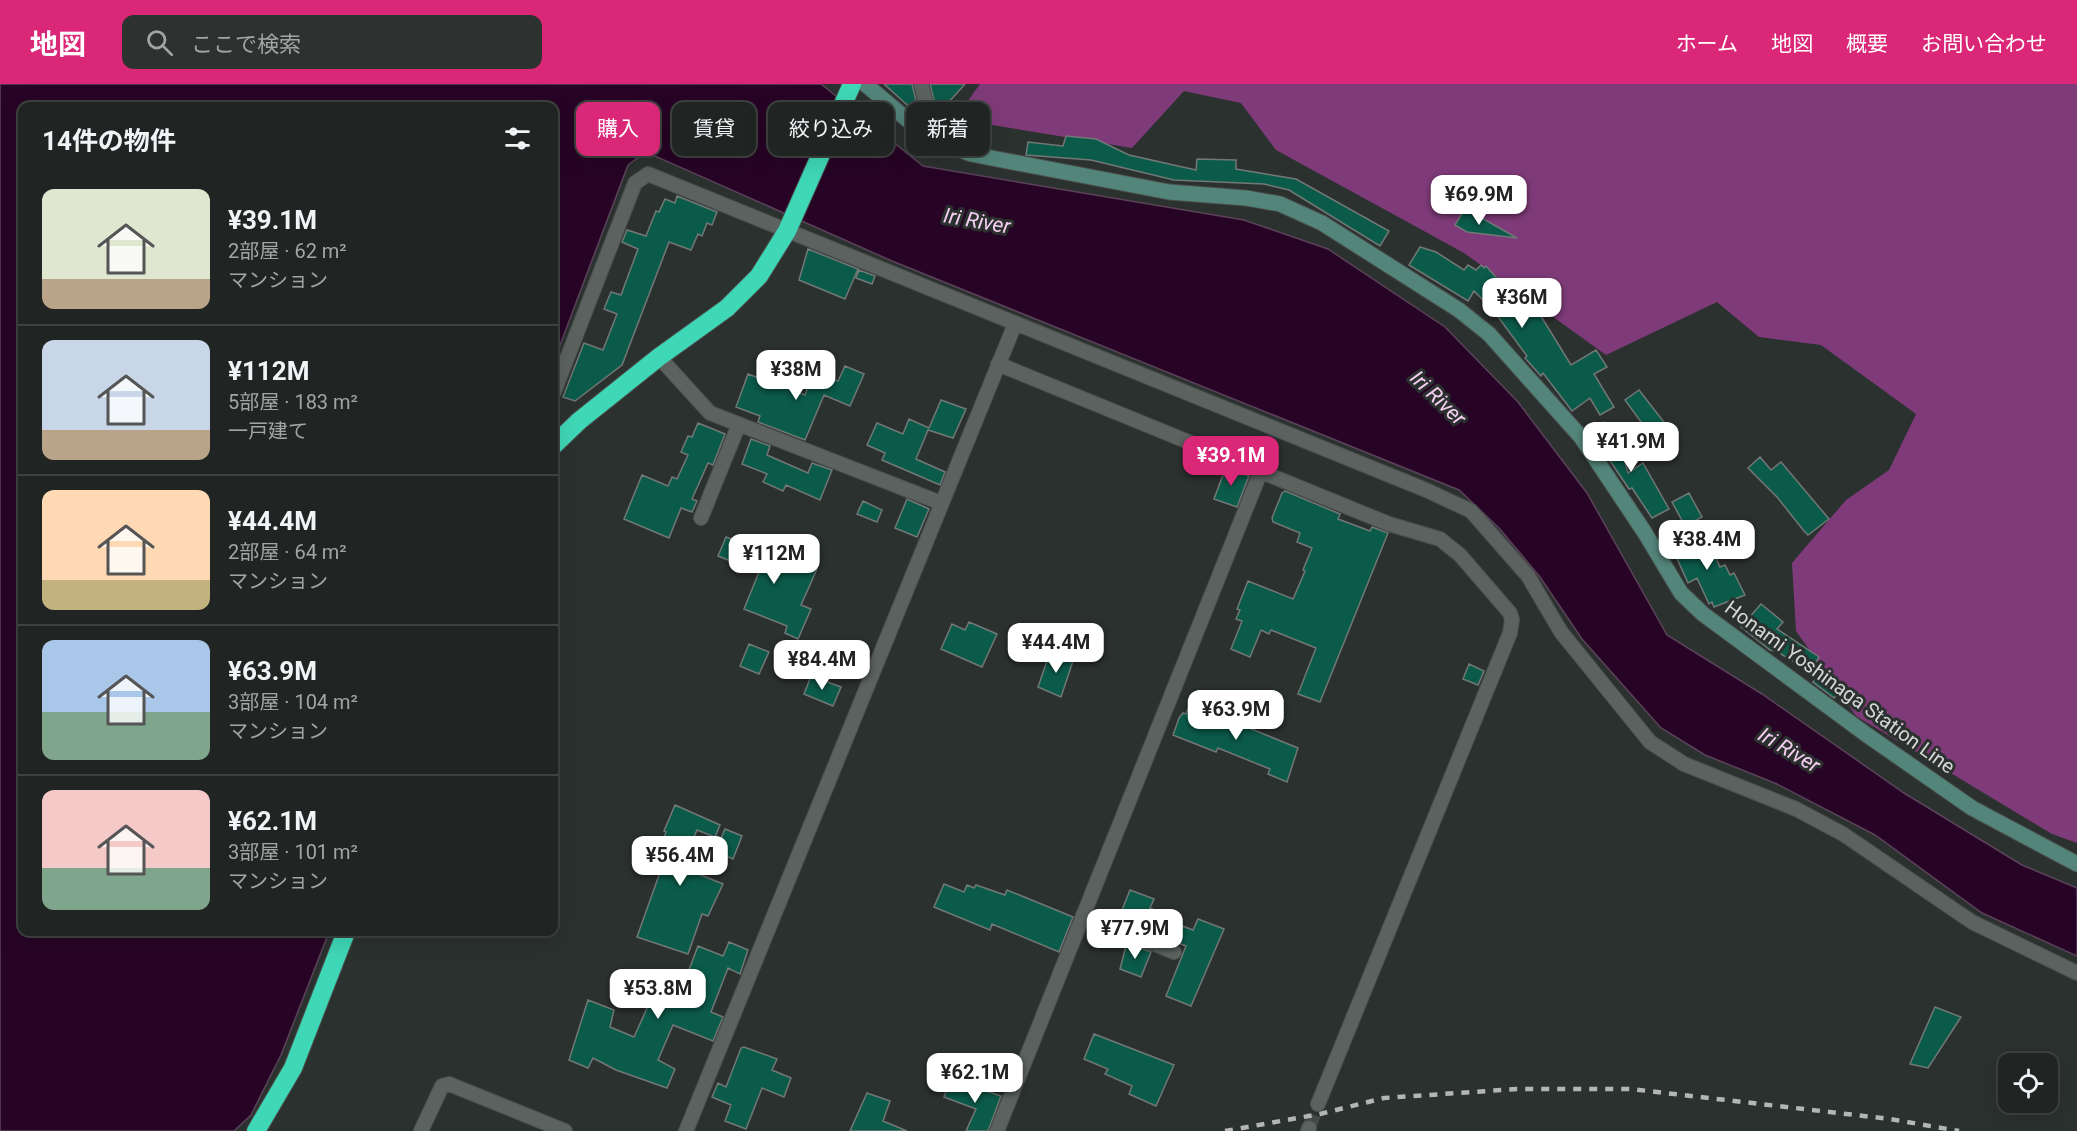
<!DOCTYPE html>
<html lang="ja">
<head>
<meta charset="utf-8">
<style>
  body { margin:0; font-family:Roboto,"Noto Sans JP",sans-serif; background:#2d3130; color:#f1f3f6; height:100vh; display:flex; flex-direction:column; font-size:22px; white-space:nowrap }
  * { box-sizing:border-box; margin:0 }
  p { font-size:20px; color:#a2a5a6 }
  .icon { flex:none; width:33px; height:33px; fill:none; stroke:currentColor; stroke-width:2; stroke-linecap:round; stroke-linejoin:round }
  .map { position:relative; flex:1; overflow:hidden }
  .side { position:absolute; left:18px; top:18px; width:540px; height:834px; display:flex; flex-direction:column; background:#202523; border-radius:12px; box-shadow:0 6px 24px #0002,0 0 0 2px #3d4241 }
  .side>* { flex:none }
  .hud { position:absolute; left:576px; top:18px; width:570px; height:54px; display:flex; gap:12px }
  .fabs { position:absolute; left:1998px; top:969px; display:grid; gap:12px }
  .fabs a { display:grid; place-items:center; width:60px; height:60px; border-radius:12px; background:#202523; box-shadow:0 6px 24px #0002,0 0 0 2px #3d4241; font-size:30px }
  .price { position:absolute; translate:-50% -51px; padding:0 14px; border-radius:12px; background:#fff; color:#222; font-size:20px; line-height:39px; filter:drop-shadow(0 2px 3px #0008) }
  .price::after { content:''; position:absolute; left:50%; top:36px; width:18px; height:14px; margin-left:-9px; background:inherit; clip-path:polygon(0 0,100% 0,50% 100%) }
  .price.selected { background:#db2777; color:#fff }
  ul { padding:0; list-style:none }
  li { display:flex; align-items:center; gap:18px; height:150px; padding:0 24px }
  li+li { border-top:2px solid #3d4241 }
  li span { display:grid; place-items:center; flex:none; width:168px; height:120px; border-radius:12px; color:#555 }
  li>.icon { margin-inline-start:auto }
  span .icon { width:72px; height:72px; fill:#fffc; stroke-width:1 }
  li b { font-size:26px }
  h2 { display:flex; justify-content:space-between; align-items:center; height:72px; padding:0 24px; font-size:26px }
  .tag { padding:0 21px; border-radius:12px; background:#202523; box-shadow:0 6px 24px #0002,0 0 0 2px #3d4241; font-size:21px; line-height:54px }
  .tag.selected { background:#db2777; color:#fff }
  header { display:flex; align-items:center; gap:36px; box-sizing:border-box; height:84px; padding:0 30px; background:#db2777; color:#fff }
  header strong { font-size:28px }
  nav { display:flex; gap:33px; margin-inline-start:auto; font-size:21px }
  .search { width:420px; height:54px; background:#2d3130; display:flex; align-items:center; gap:15px; box-sizing:border-box; padding:0 21px; border-radius:12px; color:#a2a5a6; font-size:22px }
  .map>svg:first-child { display:block }
  .green { fill:#7f3b79 }
  .water { fill:#270425; stroke:#5b435a; stroke-width:1.5 }
  .building { fill:#0b5b4b; stroke:#717876; stroke-width:1.5 }
  .lines { fill:none; stroke-linecap:round; stroke-linejoin:round }
  .street-tunnel { stroke:#444a48; stroke-width:14; stroke-dasharray:14 7; stroke-linecap:butt }
  .street-casing { stroke:#494e4c; stroke-width:16 }
  .secondary-casing { stroke:#494e4c; stroke-width:17 }
  .highway-casing { stroke:#494e4c; stroke-width:20 }
  .street { stroke:#5b6260; stroke-width:14 }
  .secondary { stroke:#53857a; stroke-width:15 }
  .highway { stroke:#3fd8b7; stroke-width:18 }
  .rail { stroke:#b2b6b5; stroke-width:4.5; stroke-dasharray:8 8; stroke-linecap:butt }
  .labels { text-anchor:middle; dominant-baseline:central; stroke-width:6; stroke-linejoin:round; paint-order:stroke }
  .street-label { font-size:20px; fill:#d4d7d6; stroke:#2b312f }
  .water-label { font-size:21px; font-style:italic; fill:#f6cef1; stroke:#2b312f }
</style>
</head>
<body>
<header>
<strong>地図</strong>
<div class="search"><svg class="icon" aria-label="search" viewBox="0 0 24 24"><circle cx="10" cy="10" r="6"/><path d="M15 15l6 6"/></svg>ここで検索</div>
<nav><a>ホーム</a><a>地図</a><a>概要</a><a>お問い合わせ</a></nav>
</header>
<div class="map">
<svg width="2077" height="1047" viewBox="0 0 2077 1047">
  <rect width="100%" height="100%" fill="#2b312f"/>
  <path class="green" d="M 980,0 L 2077,0 L 2077,759 L 2052,750 L 1856,632 L 1796,547 L 1792,479 L 1846,416 L 1889,386 L 1916,330 L 1821,261 L 1759,253 L 1717,218 L 1606,271 L 1464,169 L 1276,66 L 1241,19 L 1184,7 L 1132,64 L 986,40 L 962,25 Z"/>
  <path class="water" d="M 0,0 L 821,0 L 923,82 L 1244,136 L 1328,165 L 1445,243 L 1518,318 L 1587,409 L 1667,551 L 1762,610 L 1904,709 L 2022,781 L 2077,804 L 2077,872 L 1982,829 L 1875,751 L 1777,700 L 1705,671 L 1661,644 L 1582,555 L 1540,493 L 1499,444 L 1459,406 L 892,177 L 646,68 L 628,81 L 554,277 L 554,22 L 22,22 L 22,848 L 329,848 L 281,971 L 251,1031 L 234,1047 L 0,1047 Z"/>
  <path class="building" d="M 884,0 L 912,0 L 920,33 L 916,29 Z
    M 930,0 L 965,0 L 948,19 L 953,45 L 941,45 Z
    M 1066,52 L 1096,55 L 1129,71 L 1196,86 L 1197,75 L 1236,76 L 1236,85 L 1296,95 L 1389,147 L 1380,162 L 1289,106 L 1264,100 L 1174,96 L 1091,76 L 1026,71 L 1028,58 L 1063,62 Z
    M 677,112 L 717,128 L 712,141 L 707,139 L 702,152 L 698,150 L 691,166 L 669,158 L 622,281 L 575,317 L 563,313 L 584,259 L 603,266 L 617,230 L 604,225 L 611,208 L 621,211 L 638,165 L 622,158 L 627,146 L 646,152 L 656,127 L 659,128 L 665,115 L 675,119 Z
    M 1464,126 L 1473,129 L 1517,154 L 1467,148 L 1455,141 Z
    M 1420,163 L 1436,168 L 1464,186 L 1468,181 L 1476,186 L 1481,181 L 1484,184 L 1486,182 L 1503,201 L 1508,198 L 1521,214 L 1524,212 L 1536,224 L 1571,281 L 1596,266 L 1607,283 L 1594,290 L 1614,323 L 1600,331 L 1590,314 L 1572,327 L 1543,289 L 1541,292 L 1525,274 L 1527,272 L 1485,215 L 1483,216 L 1474,207 L 1468,217 L 1409,181 Z
    M 808,165 L 858,185 L 845,215 L 799,196 Z
    M 859,186 L 875,192 L 872,200 L 856,194 Z
    M 845,282 L 864,290 L 850,322 L 824,311 L 805,356 L 758,338 L 760,332 L 736,323 L 748,290 L 805,311 L 813,289 L 838,297 Z
    M 1639,306 L 1667,342 L 1652,353 L 1625,316 Z
    M 941,316 L 966,325 L 953,354 L 928,346 L 916,375 L 945,388 L 940,401 L 882,376 L 885,369 L 867,361 L 877,339 L 903,350 L 909,335 L 929,344 Z
    M 1604,338 L 1617,358 L 1615,360 L 1623,371 L 1628,389 L 1643,379 L 1669,425 L 1652,434 L 1632,404 L 1629,405 L 1592,350 L 1591,347 Z
    M 698,339 L 725,350 L 713,381 L 708,379 L 692,415 L 697,417 L 692,428 L 681,424 L 669,454 L 624,435 L 642,391 L 668,402 L 672,393 L 677,395 L 688,371 L 681,368 L 688,352 L 692,353 Z
    M 751,355 L 770,362 L 767,371 L 808,389 L 812,379 L 832,386 L 820,416 L 786,401 L 783,407 L 763,398 L 767,390 L 742,380 Z
    M 1760,373 L 1771,386 L 1781,378 L 1829,435 L 1808,451 L 1804,447 L 1777,413 L 1748,384 Z
    M 1226,383 L 1249,392 L 1237,423 L 1214,415 Z
    M 1285,407 L 1340,430 L 1338,435 L 1370,447 L 1372,443 L 1388,449 L 1320,618 L 1298,610 L 1316,564 L 1271,546 L 1269,550 L 1261,546 L 1250,573 L 1231,565 L 1242,537 L 1236,535 L 1240,526 L 1237,525 L 1248,497 L 1293,515 L 1305,487 L 1303,486 L 1312,464 L 1297,458 L 1300,449 L 1273,438 L 1272,434 L 1282,409 Z
    M 1689,409 L 1702,433 L 1685,442 L 1672,418 Z
    M 907,415 L 929,425 L 917,453 L 895,444 Z
    M 863,417 L 882,426 L 877,438 L 857,430 Z
    M 1694,449 L 1701,465 L 1709,461 L 1711,463 L 1720,483 L 1725,481 L 1730,491 L 1734,489 L 1745,511 L 1714,523 L 1712,518 L 1709,520 L 1697,494 L 1688,499 L 1671,461 Z
    M 726,453 L 817,485 L 801,521 L 811,525 L 798,555 L 785,549 L 787,542 L 744,525 L 759,488 L 718,472 Z
    M 1761,520 L 1783,538 L 1777,545 L 1819,573 L 1810,588 L 1776,567 L 1770,566 L 1741,543 Z
    M 969,538 L 997,550 L 982,583 L 941,565 L 952,540 L 965,546 Z
    M 749,560 L 769,568 L 759,590 L 740,582 Z
    M 1050,568 L 1073,577 L 1061,613 L 1038,603 Z
    M 1469,580 L 1484,587 L 1478,601 L 1463,595 Z
    M 1822,587 L 1843,603 L 1834,614 L 1813,598 Z
    M 811,592 L 841,603 L 833,622 L 804,610 Z
    M 1190,620 L 1298,664 L 1287,698 L 1268,690 L 1270,685 L 1218,664 L 1216,668 L 1173,651 L 1179,634 L 1183,629 L 1186,630 Z
    M 675,721 L 720,741 L 715,753 L 697,746 L 681,783 L 723,800 L 708,832 L 702,830 L 688,870 L 637,853 L 669,763 L 662,760 L 666,748 L 664,747 Z
    M 725,745 L 742,752 L 733,775 L 719,769 L 720,765 L 717,764 Z
    M 944,800 L 964,808 L 967,801 L 974,804 L 976,801 L 1005,811 L 1007,806 L 1073,833 L 1059,868 L 992,840 L 990,846 L 934,823 Z
    M 1130,806 L 1154,815 L 1150,824 L 1164,830 L 1162,834 L 1193,846 L 1198,835 L 1224,845 L 1191,922 L 1166,912 L 1186,862 L 1118,836 Z
    M 729,858 L 748,866 L 740,890 L 728,884 L 711,928 L 723,933 L 713,957 L 673,941 L 658,976 L 675,985 L 667,1004 L 616,986 L 593,974 L 588,984 L 569,976 L 588,916 L 614,926 L 610,943 L 634,953 L 648,922 L 635,916 L 640,903 L 678,915 L 698,862 L 723,872 Z
    M 1127,858 L 1151,868 L 1141,893 L 1120,885 Z
    M 1935,923 L 1961,933 L 1928,984 L 1910,980 Z
    M 1094,950 L 1174,981 L 1156,1022 L 1129,1010 L 1132,1002 L 1105,990 L 1108,985 L 1084,975 Z
    M 744,963 L 777,975 L 772,986 L 791,994 L 784,1013 L 762,1004 L 746,1045 L 725,1037 L 731,1021 L 712,1013 L 718,999 L 726,1003 L 741,964 Z
    M 956,997 L 1001,1012 L 988,1047 L 966,1047 L 976,1025 L 944,1013 L 949,999 L 954,1002 Z
    M 867,1009 L 890,1017 L 883,1037 L 907,1047 L 850,1047 Z"/>
  <g class="lines">
    <path class="street-tunnel" d="M 1309,1044 L 1318,1020"/>
    <defs>
      <path id="street" d="M 921,0 L 932,41 L 928,53
        M 659,273 L 710,329 L 941,419
        M 998,280 L 1389,440 L 1440,455 L 1460,471 L 1510,529 L 1512,536 L 1510,549 L 1318,1020
        M 554,308 L 635,99 L 648,90 L 1426,406 L 1471,427 L 1528,492 L 1561,548 L 1650,658 L 1684,680 L 1796,725 L 1843,750 L 1972,838 L 2077,889
        M 701,434 L 739,340
        M 1083,831 L 1174,868
        M 421,1047 L 442,1002 L 449,1000 L 565,1047
        M 686,1047 L 1015,240
        M 997,1047 L 1261,387
        M 1308,1047 L 1309,1044"/>
      <path id="secondary" d="M 865,0 L 928,53 L 971,70 L 1169,108 L 1246,114 L 1280,120 L 1322,139 L 1459,226 L 1489,250 L 1581,353 L 1645,449 L 1681,509 L 1703,530 L 1867,651 L 1972,724 L 2077,780"/>
      <path id="highway" d="M 554,361 L 579,337 L 659,273 L 727,224 L 759,192 L 787,147 L 852,0
        M 256,1047 L 293,984 L 346,848"/>
    </defs>
    <use href="#street" class="street-casing"/>
    <use href="#secondary" class="secondary-casing"/>
    <use href="#highway" class="highway-casing"/>
    <use href="#street" class="street"/>
    <use href="#secondary" class="secondary"/>
    <use href="#highway" class="highway"/>
    <path class="rail" d="M 1225,1047 L 1320,1030 L 1384,1014 L 1517,1005 L 1631,1005 L 1890,1035 L 1959,1047"/>
  </g>
  <g class="labels">
    <g class="street-label">
      <text transform="translate(1840 603) rotate(36)">Honami Yoshinaga Station Line</text>
    </g>
    <g class="water-label">
      <text transform="translate(977 137) rotate(10)">Iri River</text>
      <text transform="translate(1438 314) rotate(44)">Iri River</text>
      <text transform="translate(1789 666) rotate(31)">Iri River</text>
    </g>
  </g>
</svg>
<div class="fabs">
<a><svg class="icon" aria-label="locate" viewBox="0 0 24 24"><circle cx="12" cy="12" r="6"/><path d="M12 2v4M12 18v4M2 12h4M18 12h4"/></svg></a>
</div>
<b class="price" style="left:1479px;top:142px">¥69.9M</b>
<b class="price" style="left:1522px;top:245px">¥36M</b>
<b class="price" style="left:796px;top:317px">¥38M</b>
<b class="price" style="left:1631px;top:389px">¥41.9M</b>
<b class="price selected" style="left:1231px;top:403px">¥39.1M</b>
<b class="price" style="left:1707px;top:487px">¥38.4M</b>
<b class="price" style="left:774px;top:501px">¥112M</b>
<b class="price" style="left:1056px;top:590px">¥44.4M</b>
<b class="price" style="left:822px;top:607px">¥84.4M</b>
<b class="price" style="left:1236px;top:657px">¥63.9M</b>
<b class="price" style="left:680px;top:803px">¥56.4M</b>
<b class="price" style="left:1135px;top:876px">¥77.9M</b>
<b class="price" style="left:658px;top:936px">¥53.8M</b>
<b class="price" style="left:975px;top:1020px">¥62.1M</b>
<div class="hud">
<a class="tag selected">購入</a>
<a class="tag">賃貸</a>
<a class="tag">絞り込み</a>
<a class="tag">新着</a>
</div>
<section class="side">
<h2>14件の物件<svg class="icon" aria-label="filters" viewBox="0 0 24 24"><path d="M4 7h16M4 17h16"/><circle cx="9" cy="7" r="2"/><circle cx="15" cy="17" r="2"/></svg></h2>
<ul>
<li><span style="background:linear-gradient(#dfe7d0 75%,#b9a48a 0)"><svg class="icon" aria-label="home" viewBox="0 0 24 24"><path d="M3 11l9-7 9 7M6 9v11h12V9"/></svg></span><div><b>¥39.1M</b><p>2部屋 · 62 m²</p><p>マンション</p></div></li>
<li><span style="background:linear-gradient(#c9d6e8 75%,#b9a48a 0)"><svg class="icon" aria-label="home" viewBox="0 0 24 24"><path d="M3 11l9-7 9 7M6 9v11h12V9"/></svg></span><div><b>¥112M</b><p>5部屋 · 183 m²</p><p>一戸建て</p></div></li>
<li><span style="background:linear-gradient(#ffd9b3 75%,#c2b280 0)"><svg class="icon" aria-label="home" viewBox="0 0 24 24"><path d="M3 11l9-7 9 7M6 9v11h12V9"/></svg></span><div><b>¥44.4M</b><p>2部屋 · 64 m²</p><p>マンション</p></div></li>
<li><span style="background:linear-gradient(#a9c7e8 60%,#7fa58c 0)"><svg class="icon" aria-label="home" viewBox="0 0 24 24"><path d="M3 11l9-7 9 7M6 9v11h12V9"/></svg></span><div><b>¥63.9M</b><p>3部屋 · 104 m²</p><p>マンション</p></div></li>
<li><span style="background:linear-gradient(#f6c9c9 65%,#7fa58c 0)"><svg class="icon" aria-label="home" viewBox="0 0 24 24"><path d="M3 11l9-7 9 7M6 9v11h12V9"/></svg></span><div><b>¥62.1M</b><p>3部屋 · 101 m²</p><p>マンション</p></div></li>
</ul>
</section>
</div>
</body>
</html>
